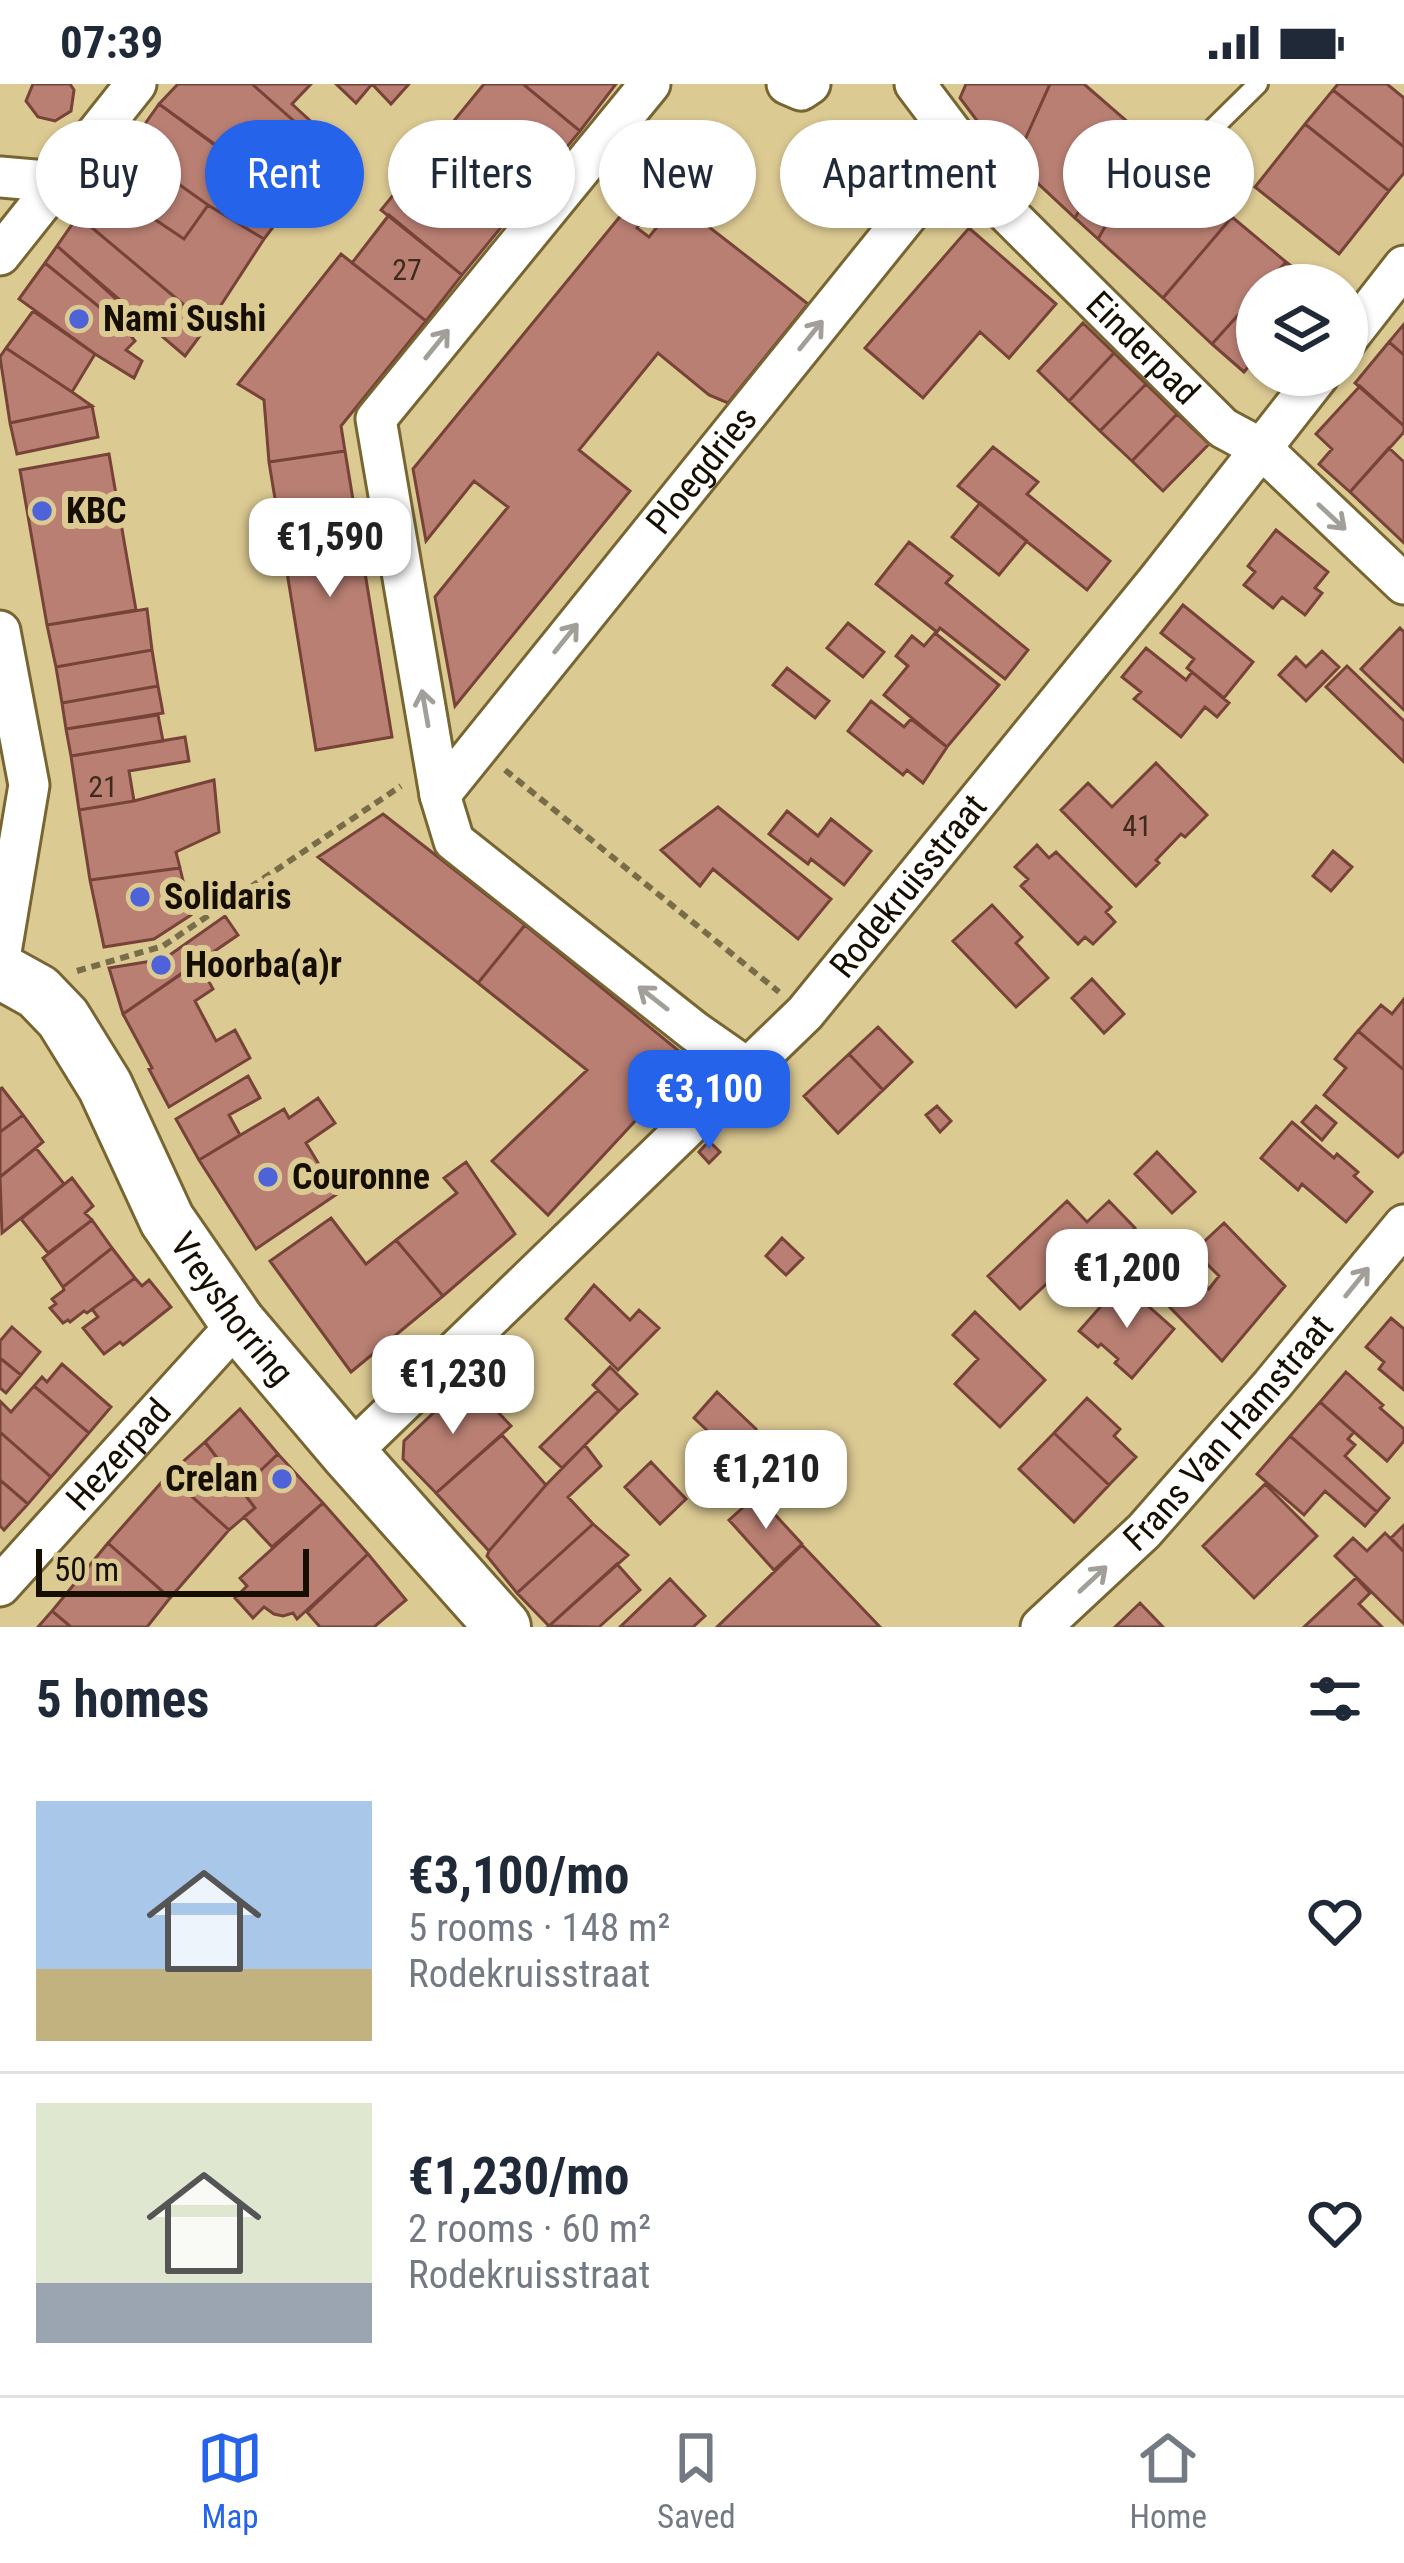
<!DOCTYPE html>
<html lang="en">
<head>
<meta charset="utf-8">
<style>
  body { margin:0; font-family:"Roboto Condensed",sans-serif; background:#f2f2f3; color:#1f2937; height:100vh; display:flex; flex-direction:column; font-size:45px; white-space:nowrap }
  * { box-sizing:border-box; margin:0 }
  p { font-size:39px; color:#747a83 }
  .icon { flex:none; width:66px; height:66px; fill:none; stroke:currentColor; stroke-width:2; stroke-linecap:round; stroke-linejoin:round }
  .map { position:relative; height:1543px; overflow:hidden }
  .panel { display:flex; flex-direction:column; background:#fff; flex:1 }
  .panel>* { flex:none }
  .banner { position:absolute; left:36px; top:36px; width:1332px; height:108px; display:flex; gap:24px }
  .controls { position:absolute; left:1236px; top:180px; display:grid; gap:24px }
  .controls a { display:grid; place-items:center; width:132px; height:132px; border-radius:50%; background:#fff; box-shadow:0 3px 9px #0004; font-size:60px }
  .scale { position:absolute; left:36px; bottom:30px; width:273px; box-sizing:border-box; padding-left:12px; border:6px solid #160f00; border-top:0; font-size:33px; line-height:42px; white-space:nowrap; color:#160f00; -webkit-text-stroke:9px #dcca93; paint-order:stroke }
  .price { position:absolute; translate:-50% -102px; padding:0 27px; border-radius:24px; background:#fff; color:#222; font-size:39px; line-height:78px; filter:drop-shadow(0 3px 6px #0008) }
  .price::after { content:''; position:absolute; left:50%; top:72px; width:36px; height:27px; margin-left:-18px; background:inherit; clip-path:polygon(0 0,100% 0,50% 100%) }
  .price.active { background:#2563eb; color:#fff }
  ul { padding:0; list-style:none }
  li { display:flex; align-items:center; gap:36px; height:300px; padding:0 36px }
  li+li { border-top:3px solid #e0e1e3 }
  li span { display:grid; place-items:center; flex:none; width:336px; height:240px; border-radius:0px; color:#555 }
  li>.icon { margin-inline-start:auto }
  span .icon { width:144px; height:144px; fill:#fffc; stroke-width:1 }
  li b { font-size:51px }
  h2 { display:flex; justify-content:space-between; align-items:center; height:144px; padding:0 36px; font-size:51px }
  .chip { padding:0 42px; border-radius:54px; background:#fff; box-shadow:0 3px 9px #0004; font-size:42px; line-height:108px }
  .chip.active { background:#2563eb; color:#fff }
  .status { display:flex; justify-content:space-between; align-items:center; height:84px; padding:0 60px; background:#fff; direction:ltr }
  .status svg { height:33px; fill:currentColor }
  .tab-bar { display:flex; justify-content:space-around; align-items:center; height:168px; border-top:3px solid #e0e1e3; background:#fff; font-size:33px; color:#747a83 }
  .tab-bar a { display:grid; justify-items:center; gap:6px }
  .tab-bar .active { color:#2563eb }
  .map>svg:first-child { display:block }
  .building { fill:#b97f73; stroke:#774339; stroke-width:3 }
  .lines { fill:none; stroke-linecap:round; stroke-linejoin:round }
  .lane-casing { stroke:#776631; stroke-width:24 }
  .street-casing { stroke:#776631; stroke-width:45 }
  .secondary-casing { stroke:#776631; stroke-width:60 }
  .path { stroke:#796c49; stroke-width:6; stroke-dasharray:9 6; stroke-linecap:butt }
  .lane { stroke:#fff; stroke-width:18 }
  .street { stroke:#fff; stroke-width:39 }
  .secondary { stroke:#fff; stroke-width:54 }
  .oneway { stroke:#a29f99 }
  .poi-dot { fill:#4f63d8; stroke:#dcca93; stroke-width:4.5 }
  .labels { text-anchor:middle; dominant-baseline:central; stroke-width:12; stroke-linejoin:round; paint-order:stroke }
  .number-label { font-size:30px; fill:#3f2b1d }
  .poi-label { font-size:36px; font-weight:bold; fill:#160f00; stroke:#dcca93; text-anchor:start }
  .street-label { font-size:36px; fill:#160f00; stroke:#dcca93 }
</style>
</head>
<body>
<div class="status"><b>07:39</b><svg viewBox="0 0 49 12"><path d="M0 12V9h3v3zM5 12V6h3v6zM10 12V3h3v9zM15 12V0h3v12zM26 1h20v11H26zM47 4h2v5h-2z"/></svg></div>
<div class="map">
<svg width="1404" height="1543" viewBox="0 0 1404 1543">
  <rect width="100%" height="100%" fill="#dcca93"/>
  <path class="building" d="M 33,0 L 70,0 L 74,6 L 71,27 L 55,37 L 38,33 L 26,17 Z
    M 178,0 L 252,0 L 312,53 L 272,97 L 228,57 L 220,64 L 159,20 Z
    M 252,0 L 311,0 L 292,20 L 318,44 L 312,53 Z
    M 336,0 L 372,0 L 356,19 Z
    M 372,0 L 409,0 L 391,20 Z
    M 484,0 L 523,0 L 580,47 L 462,191 L 381,126 Z
    M 523,0 L 616,0 L 580,47 Z
    M 966,0 L 1050,0 L 1015,78 L 1009,79 L 960,14 Z
    M 1050,0 L 1084,0 L 1129,39 L 1075,134 L 1015,78 Z
    M 1338,0 L 1387,0 L 1404,14 L 1404,63 L 1333,6 Z
    M 1333,6 L 1404,63 L 1404,89 L 1389,107 L 1305,40 Z
    M 159,20 L 292,118 L 264,155 L 208,121 L 128,64 Z
    M 1129,39 L 1152,61 L 1098,155 L 1075,134 Z
    M 1305,40 L 1389,107 L 1339,170 L 1255,103 Z
    M 1152,61 L 1232,133 L 1163,214 L 1098,155 Z
    M 128,64 L 208,121 L 184,155 L 102,100 Z
    M 102,100 L 184,155 L 208,121 L 264,155 L 208,241 L 78,132 Z
    M 636,113 L 651,124 L 637,144 L 649,153 L 677,118 L 808,220 L 728,319 L 709,311 L 658,269 L 579,366 L 630,407 L 455,622 L 435,513 L 508,423 L 474,397 L 426,457 L 413,385 Z
    M 389,131 L 462,191 L 426,237 L 352,179 Z
    M 78,132 L 208,241 L 185,272 L 57,162 Z
    M 1232,133 L 1286,178 L 1265,201 L 1257,201 L 1257,210 L 1212,260 L 1163,214 Z
    M 969,144 L 1056,220 L 1009,274 L 980,248 L 923,314 L 865,264 Z
    M 57,162 L 135,232 L 124,243 L 45,179 Z
    M 341,170 L 426,237 L 341,342 L 345,367 L 269,378 L 264,316 L 238,300 Z
    M 1286,178 L 1315,200 L 1265,201 Z
    M 45,179 L 124,243 L 135,257 L 126,266 L 142,277 L 134,294 L 95,270 L 19,215 Z
    M 1257,210 L 1257,272 L 1244,288 L 1212,260 Z
    M 33,227 L 95,270 L 72,308 L 6,264 Z
    M 1083,239 L 1114,269 L 1069,317 L 1038,287 Z
    M 1404,240 L 1404,271 L 1389,258 Z
    M 1389,258 L 1404,271 L 1404,342 L 1355,299 Z
    M 6,264 L 72,308 L 92,322 L 10,339 L 0,273 Z
    M 1114,269 L 1146,300 L 1100,347 L 1069,317 Z
    M 1146,300 L 1177,330 L 1132,377 L 1100,347 Z
    M 1360,302 L 1404,342 L 1404,348 L 1350,408 L 1319,380 L 1332,365 L 1316,350 Z
    M 92,322 L 98,353 L 17,370 L 10,339 Z
    M 1177,330 L 1209,360 L 1163,407 L 1132,377 Z
    M 993,363 L 1038,398 L 1027,410 L 1110,477 L 1087,506 L 958,402 Z
    M 1389,364 L 1404,378 L 1404,459 L 1350,408 Z
    M 345,367 L 392,653 L 316,666 L 269,378 Z
    M 109,370 L 136,526 L 47,541 L 20,386 Z
    M 980,419 L 1027,457 L 999,491 L 952,453 Z
    M 1276,446 L 1328,488 L 1315,504 L 1322,509 L 1305,531 L 1282,513 L 1273,524 L 1244,501 L 1255,488 L 1248,482 Z
    M 909,458 L 952,492 L 946,499 L 1028,566 L 1005,595 L 940,544 L 937,548 L 876,500 Z
    M 1183,521 L 1253,578 L 1224,614 L 1187,584 L 1194,575 L 1161,549 Z
    M 147,525 L 152,566 L 56,583 L 47,541 Z
    M 848,539 L 884,568 L 863,593 L 827,564 Z
    M 1400,544 L 1404,548 L 1404,626 L 1361,585 Z
    M 935,549 L 999,601 L 947,663 L 884,611 L 908,582 L 896,572 L 912,552 L 924,562 Z
    M 1146,564 L 1186,596 L 1192,588 L 1229,619 L 1217,633 L 1205,623 L 1181,653 L 1134,615 L 1141,608 L 1122,593 Z
    M 152,566 L 158,602 L 62,619 L 56,583 Z
    M 1322,567 L 1339,583 L 1306,617 L 1279,591 L 1296,573 L 1306,583 Z
    M 1347,582 L 1404,637 L 1404,678 L 1326,603 Z
    M 787,584 L 829,617 L 815,634 L 773,601 Z
    M 158,602 L 163,629 L 66,645 L 62,619 Z
    M 871,617 L 904,643 L 911,635 L 947,663 L 923,699 L 907,686 L 903,691 L 848,647 Z
    M 158,631 L 163,657 L 71,672 L 66,645 Z
    M 185,653 L 189,677 L 129,687 L 134,717 L 79,726 L 71,672 Z
    M 1156,679 L 1207,731 L 1185,753 L 1181,750 L 1156,776 L 1159,779 L 1136,802 L 1061,726 L 1088,699 L 1112,723 Z
    M 214,696 L 219,748 L 176,768 L 180,784 L 90,796 L 79,726 L 134,717 Z
    M 718,723 L 831,815 L 798,855 L 713,785 L 700,802 L 661,766 Z
    M 787,727 L 818,752 L 831,735 L 871,767 L 844,801 L 811,775 L 808,780 L 769,750 Z
    M 383,730 L 525,841 L 478,899 L 318,773 Z
    M 1037,761 L 1049,774 L 1056,768 L 1111,823 L 1106,828 L 1115,838 L 1093,860 L 1085,853 L 1078,860 L 1021,802 L 1028,795 L 1015,783 Z
    M 1333,767 L 1352,783 L 1331,807 L 1313,792 Z
    M 180,784 L 191,831 L 154,855 L 104,863 L 90,796 Z
    M 992,821 L 1022,853 L 1016,859 L 1048,894 L 1016,923 L 953,857 Z
    M 225,832 L 238,851 L 123,930 L 109,884 L 164,875 Z
    M 525,841 L 685,972 L 636,1036 L 548,1131 L 492,1077 L 587,986 L 478,899 Z
    M 198,878 L 213,905 L 195,917 L 216,957 L 235,946 L 250,974 L 169,1023 L 149,985 L 152,984 L 123,930 Z
    M 1092,895 L 1124,930 L 1104,949 L 1072,914 Z
    M 1404,915 L 1404,986 L 1358,947 L 1381,921 L 1392,930 Z
    M 878,943 L 912,978 L 883,1006 L 849,970 Z
    M 1358,947 L 1404,986 L 1404,1067 L 1398,1073 L 1324,1011 L 1346,984 L 1335,975 Z
    M 849,970 L 883,1006 L 838,1049 L 804,1012 Z
    M 248,992 L 260,1014 L 229,1031 L 240,1051 L 199,1076 L 176,1035 Z
    M 2,1004 L 23,1031 L 0,1048 L 0,1005 Z
    M 318,1014 L 335,1039 L 306,1059 L 337,1110 L 256,1165 L 199,1076 L 284,1025 L 289,1034 Z
    M 937,1022 L 951,1037 L 940,1048 L 926,1031 Z
    M 1316,1022 L 1336,1039 L 1322,1056 L 1302,1038 Z
    M 23,1031 L 43,1058 L 0,1093 L 0,1048 Z
    M 1292,1038 L 1334,1074 L 1337,1070 L 1358,1088 L 1354,1092 L 1372,1108 L 1346,1138 L 1302,1100 L 1298,1106 L 1261,1074 Z
    M 709,1057 L 720,1068 L 709,1079 L 699,1068 Z
    M 36,1064 L 64,1100 L 2,1149 L 0,1093 Z
    M 1157,1068 L 1195,1108 L 1172,1129 L 1135,1090 Z
    M 466,1078 L 515,1150 L 443,1212 L 396,1156 L 457,1109 L 444,1094 Z
    M 72,1094 L 93,1122 L 85,1129 L 92,1136 L 48,1169 L 21,1135 Z
    M 1067,1117 L 1087,1138 L 1109,1117 L 1135,1144 L 1113,1165 L 1128,1181 L 1112,1197 L 1082,1166 L 1020,1225 L 988,1192 Z
    M 331,1134 L 366,1180 L 396,1156 L 443,1212 L 351,1288 L 270,1177 Z
    M 92,1136 L 112,1164 L 63,1203 L 43,1174 Z
    M 1224,1139 L 1285,1202 L 1222,1277 L 1157,1210 L 1187,1182 L 1209,1205 L 1219,1192 L 1194,1167 Z
    M 782,1154 L 803,1174 L 786,1191 L 766,1172 Z
    M 112,1164 L 135,1194 L 87,1229 L 84,1227 L 70,1238 L 68,1236 L 63,1239 L 50,1224 L 56,1220 L 52,1215 L 64,1206 L 63,1203 Z
    M 135,1194 L 142,1202 L 149,1196 L 171,1223 L 123,1261 L 120,1258 L 104,1270 L 83,1244 L 98,1233 L 92,1225 Z
    M 594,1201 L 630,1236 L 639,1226 L 659,1244 L 618,1286 L 566,1235 Z
    M 1117,1204 L 1134,1219 L 1138,1213 L 1174,1245 L 1132,1294 L 1115,1279 L 1118,1275 L 1101,1260 L 1098,1263 L 1079,1247 Z
    M 975,1228 L 1045,1296 L 1000,1343 L 955,1300 L 978,1275 L 953,1251 Z
    M 1391,1234 L 1404,1245 L 1404,1306 L 1379,1285 L 1384,1278 L 1366,1263 Z
    M 12,1243 L 40,1268 L 21,1291 L 0,1274 L 0,1257 Z
    M 0,1274 L 21,1291 L 6,1309 L 0,1304 Z
    M 62,1280 L 111,1323 L 89,1349 L 34,1302 L 42,1293 L 47,1298 Z
    M 610,1283 L 637,1310 L 619,1327 L 593,1301 Z
    M 1346,1288 L 1383,1321 L 1380,1324 L 1404,1345 L 1404,1357 L 1387,1377 L 1320,1318 Z
    M 468,1296 L 511,1342 L 436,1409 L 403,1375 L 404,1357 Z
    M 34,1302 L 89,1349 L 51,1393 L 0,1348 L 0,1317 L 11,1328 Z
    M 598,1306 L 619,1327 L 562,1384 L 540,1363 Z
    M 717,1308 L 756,1345 L 732,1370 L 694,1334 Z
    M 1087,1314 L 1120,1345 L 1114,1352 L 1136,1373 L 1109,1401 L 1054,1349 Z
    M 1320,1318 L 1354,1348 L 1348,1355 L 1355,1361 L 1345,1372 L 1389,1414 L 1377,1428 L 1290,1352 Z
    M 240,1325 L 278,1370 L 241,1405 L 205,1358 Z
    M 0,1348 L 51,1393 L 28,1420 L 0,1396 Z
    M 1054,1349 L 1109,1401 L 1074,1438 L 1019,1385 Z
    M 502,1351 L 546,1401 L 489,1467 L 436,1409 Z
    M 1290,1352 L 1377,1428 L 1365,1442 L 1325,1407 L 1304,1431 L 1257,1390 Z
    M 205,1358 L 255,1424 L 229,1446 L 168,1391 Z
    M 585,1361 L 601,1382 L 568,1413 L 593,1440 L 517,1509 L 487,1472 L 489,1467 L 546,1401 Z
    M 278,1370 L 323,1419 L 272,1463 L 244,1433 L 255,1424 L 241,1405 Z
    M 651,1378 L 686,1415 L 660,1440 L 625,1403 Z
    M 168,1391 L 229,1446 L 170,1514 L 108,1459 Z
    M 0,1396 L 28,1420 L 4,1446 L 0,1442 Z
    M 1265,1400 L 1317,1452 L 1254,1514 L 1203,1462 Z
    M 757,1411 L 802,1460 L 774,1486 L 729,1436 Z
    M 323,1419 L 368,1470 L 297,1535 L 293,1529 L 283,1532 L 274,1530 L 264,1523 L 253,1534 L 235,1514 L 247,1502 L 240,1494 Z
    M 593,1440 L 628,1471 L 549,1542 L 517,1509 Z
    M 1404,1441 L 1404,1468 L 1391,1454 Z
    M 1385,1449 L 1404,1468 L 1404,1540 L 1335,1472 L 1353,1454 L 1367,1467 Z
    M 108,1459 L 170,1514 L 147,1543 L 71,1543 L 52,1527 Z
    M 802,1461 L 880,1543 L 717,1543 Z
    M 368,1470 L 406,1516 L 374,1543 L 320,1543 L 307,1528 Z
    M 617,1480 L 640,1506 L 599,1543 L 549,1542 Z
    M 1356,1494 L 1370,1509 L 1359,1520 L 1382,1543 L 1304,1543 Z
    M 670,1495 L 705,1532 L 693,1543 L 620,1543 Z
    M 1140,1519 L 1163,1543 L 1115,1543 Z
    M 52,1527 L 71,1543 L 38,1543 Z"/>
  <g class="lines">
    <defs>
      <path id="lane" d="M 1181,76 L 1258,0"/>
      <g id="street">
        <path d="M 650,0 L 376,335 L 440,711 L 454,757 L 694,947 L 747,984"/>
        <path d="M 787,0 L 801,6 L 810,0"/>
        <path id="s1" d="M 915,0 L 983,90 L 995,117 L 1223,344 L 1262,365 L 1404,500"/>
        <path d="M 0,93 L 58,98"/>
        <path d="M 0,171 L 136,0"/>
        <path d="M 1347,255 L 1404,182"/>
        <path d="M 0,547 L 29,701 L 0,874"/>
        <path id="s2" d="M 440,711 L 913,124 L 983,90"/>
        <path id="s3" d="M 349,1370 L 805,929 L 1158,496 L 1319,291"/>
        <path id="s4" d="M 0,1502 L 238,1239"/>
        <path id="s5" d="M 1041,1543 L 1144,1447 L 1272,1301 L 1404,1141"/>
      </g>
      <g id="secondary">
        <path id="s6" d="M 0,887 L 38,908 L 63,934 L 105,1002 L 167,1136 L 238,1239 L 349,1370 L 503,1543"/>
      </g>
    </defs>
    <use href="#lane" class="lane-casing"/>
    <use href="#street" class="street-casing"/>
    <use href="#secondary" class="secondary-casing"/>
    <path class="path" d="M 505,686 L 779,908
      M 77,887 L 163,862 L 401,702"/>
    <use href="#lane" class="lane"/>
    <use href="#street" class="street"/>
    <use href="#secondary" class="secondary"/>
  </g>
  <defs><path id="oneway-shaft" d="M-6 0H5M1.5-3L5.5 0L1.5 3" fill="none" stroke-width="1.6" stroke-linecap="round" stroke-linejoin="round" transform="scale(3)"/></defs>
  <g class="oneway">
    <use href="#oneway-shaft" transform="translate(811 251) rotate(-51)"/>
    <use href="#oneway-shaft" transform="translate(437 260) rotate(-51)"/>
    <use href="#oneway-shaft" transform="translate(1332 433) rotate(43)"/>
    <use href="#oneway-shaft" transform="translate(566 554) rotate(-51)"/>
    <use href="#oneway-shaft" transform="translate(425 624) rotate(-100)"/>
    <use href="#oneway-shaft" transform="translate(653 914) rotate(-142)"/>
    <use href="#oneway-shaft" transform="translate(1357 1198) rotate(-51)"/>
    <use href="#oneway-shaft" transform="translate(1093 1495) rotate(-43)"/>
  </g>
  <g class="poi-dot">
    <circle cx="79" cy="235" r="12"/>
    <circle cx="42" cy="427" r="12"/>
    <circle cx="140" cy="813" r="12"/>
    <circle cx="161" cy="881" r="12"/>
    <circle cx="268" cy="1093" r="12"/>
    <circle cx="282" cy="1395" r="12"/>
  </g>
  <g class="labels">
    <g class="number-label">
      <text x="407" y="185">27</text>
      <text x="103" y="702">21</text>
      <text x="1137" y="741">41</text>
    </g>
    <g class="poi-label">
      <text x="103" y="235">Nami Sushi</text>
      <text x="66" y="427">KBC</text>
      <text x="164" y="813">Solidaris</text>
      <text x="185" y="881">Hoorba(a)r</text>
      <text x="292" y="1093">Couronne</text>
      <text x="258" y="1395" text-anchor="end">Crelan</text>
    </g>
    <g class="street-label">
      <text stroke="none"><textPath href="#s1" startOffset="351">Einderpad</textPath></text>
      <text stroke="none"><textPath href="#s2" startOffset="417">Ploegdries</textPath></text>
      <text stroke="none"><textPath href="#s3" startOffset="798">Rodekruisstraat</textPath></text>
      <text stroke="none"><textPath href="#s6" startOffset="417">Vreyshorring</textPath></text>
      <text stroke="none"><textPath href="#s5" startOffset="270">Frans Van Hamstraat</textPath></text>
      <text stroke="none"><textPath href="#s4" startOffset="177">Hezerpad</textPath></text>
    </g>
  </g>
</svg>
<div class="controls">
<a><svg class="icon" aria-label="layers" viewBox="0 0 24 24"><path d="M12 4l9 5-9 5-9-5zM3 14l9 5 9-5"/></svg></a>
</div>
<div class="scale">50 m</div>
<b class="price" style="left:330px;top:516px">€1,590</b>
<b class="price active" style="left:709px;top:1068px">€3,100</b>
<b class="price" style="left:1127px;top:1247px">€1,200</b>
<b class="price" style="left:453px;top:1353px">€1,230</b>
<b class="price" style="left:766px;top:1448px">€1,210</b>
<div class="banner">
<a class="chip">Buy</a>
<a class="chip active">Rent</a>
<a class="chip">Filters</a>
<a class="chip">New</a>
<a class="chip">Apartment</a>
<a class="chip">House</a>
</div>
</div>
<section class="panel">
<h2>5 homes<svg class="icon" aria-label="filters" viewBox="0 0 24 24"><path d="M4 7h16M4 17h16"/><circle cx="9" cy="7" r="2"/><circle cx="15" cy="17" r="2"/></svg></h2>
<ul>
<li><span style="background:linear-gradient(#a9c7e8 70%,#c2b280 0)"><svg class="icon" aria-label="home" viewBox="0 0 24 24"><path d="M3 11l9-7 9 7M6 9v11h12V9"/></svg></span><div><b>€3,100/mo</b><p>5 rooms · 148 m²</p><p>Rodekruisstraat</p></div><svg class="icon" aria-label="heart" viewBox="0 0 24 24"><path d="M12 20l-8-8c-3-5 5-10 8-4 3-6 11-1 8 4z"/></svg></li>
<li><span style="background:linear-gradient(#dfe7d0 75%,#9aa5b1 0)"><svg class="icon" aria-label="home" viewBox="0 0 24 24"><path d="M3 11l9-7 9 7M6 9v11h12V9"/></svg></span><div><b>€1,230/mo</b><p>2 rooms · 60 m²</p><p>Rodekruisstraat</p></div><svg class="icon" aria-label="heart" viewBox="0 0 24 24"><path d="M12 20l-8-8c-3-5 5-10 8-4 3-6 11-1 8 4z"/></svg></li>
</ul>
</section>
<nav class="tab-bar">
<a class="active"><svg class="icon" aria-label="map" viewBox="0 0 24 24"><path d="M3 6l6-2 6 2 6-2v14l-6 2-6-2-6 2zM9 4v14M15 6v14"/></svg>Map</a>
<a><svg class="icon" aria-label="saved" viewBox="0 0 24 24"><path d="M7 4h10v16l-5-4-5 4z"/></svg>Saved</a>
<a><svg class="icon" aria-label="home" viewBox="0 0 24 24"><path d="M3 11l9-7 9 7M6 9v11h12V9"/></svg>Home</a>
</nav>
</body>
</html>
